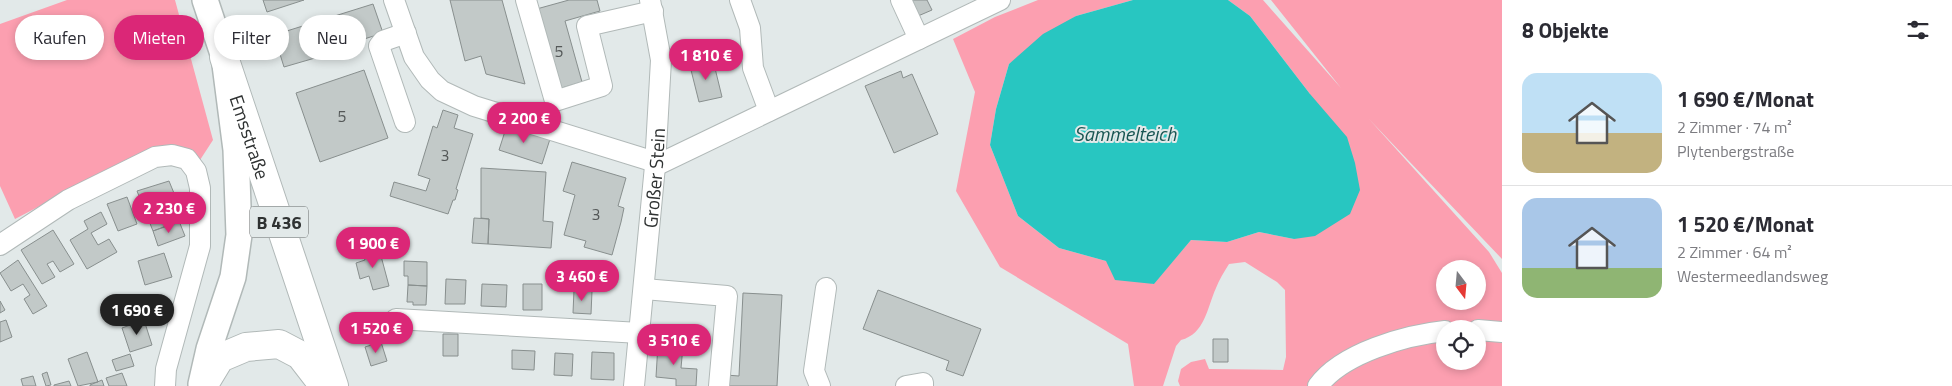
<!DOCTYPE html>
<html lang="de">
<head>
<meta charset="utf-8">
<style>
  body { margin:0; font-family:"Titillium Web",sans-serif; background:#f7f7f7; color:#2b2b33; height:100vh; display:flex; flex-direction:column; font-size:19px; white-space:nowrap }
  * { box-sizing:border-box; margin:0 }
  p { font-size:16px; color:#7c7c81 }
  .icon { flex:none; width:28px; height:28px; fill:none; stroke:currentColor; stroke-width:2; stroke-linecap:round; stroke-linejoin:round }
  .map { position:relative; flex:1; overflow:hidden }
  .side { display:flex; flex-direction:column; background:#fff; width:450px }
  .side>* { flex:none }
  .guide { position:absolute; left:15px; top:15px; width:475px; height:45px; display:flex; gap:10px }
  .needle { width:32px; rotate:164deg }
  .fabs { position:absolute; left:1436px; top:260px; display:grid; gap:10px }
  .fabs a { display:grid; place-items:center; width:50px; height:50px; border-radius:50%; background:#fff; box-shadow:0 2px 8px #0003; font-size:25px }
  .price { position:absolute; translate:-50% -42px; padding:0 11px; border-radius:18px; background:#db2777; color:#fff; font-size:16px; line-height:32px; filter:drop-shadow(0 1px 2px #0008) }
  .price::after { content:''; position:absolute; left:50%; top:30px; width:15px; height:11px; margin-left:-8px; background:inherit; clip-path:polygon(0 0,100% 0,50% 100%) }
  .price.active { background:#222; color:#fff }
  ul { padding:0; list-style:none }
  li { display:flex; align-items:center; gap:15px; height:125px; padding:0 20px }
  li+li { border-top:1px solid #e1e1e2 }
  li span { display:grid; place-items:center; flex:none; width:140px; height:100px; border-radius:15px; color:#555 }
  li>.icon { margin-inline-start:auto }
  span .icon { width:60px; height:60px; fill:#fffc; stroke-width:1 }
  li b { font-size:21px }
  h2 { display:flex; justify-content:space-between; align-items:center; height:60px; padding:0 20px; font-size:21px }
  .chip { padding:0 18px; border-radius:22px; background:#fff; box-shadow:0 2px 8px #0003; font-size:18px; line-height:45px }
  .chip.active { background:#db2777; color:#fff }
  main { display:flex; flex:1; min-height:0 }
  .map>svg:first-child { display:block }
  .green { fill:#fc9fb0; fill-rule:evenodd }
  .water { fill:#28c6c1 }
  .building { fill:#c2c9c8; stroke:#888f8e }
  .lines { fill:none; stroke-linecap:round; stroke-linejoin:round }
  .minor-casing { stroke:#b1b9b8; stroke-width:22 }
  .major-casing { stroke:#b1b9b8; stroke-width:28 }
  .highway-casing { stroke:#b1b9b8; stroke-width:30 }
  .minor { stroke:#fff; stroke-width:20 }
  .major { stroke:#fff; stroke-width:25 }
  .highway { stroke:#fff; stroke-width:28 }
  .labels { text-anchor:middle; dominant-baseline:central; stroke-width:4; stroke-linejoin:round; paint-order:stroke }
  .number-label { font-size:16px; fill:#545858 }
  .shield { fill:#e2e9e9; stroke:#656969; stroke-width:1 }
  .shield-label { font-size:18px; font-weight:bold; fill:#2f3232 }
  .street-label { font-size:19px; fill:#2f3232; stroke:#e2e9e9 }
  .water-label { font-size:20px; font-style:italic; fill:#195653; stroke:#e2e9e9 }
</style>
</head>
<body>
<main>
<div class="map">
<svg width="1502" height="386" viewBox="0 0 1502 386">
  <rect width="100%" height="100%" fill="#e2e9e9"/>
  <path class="green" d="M 67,0 L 175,0 L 213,140 L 200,160 L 191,154 L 82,184 L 15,219 L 0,186 L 0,24 Z
    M 1038,0 L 1133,0 L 1076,16 L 1009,64 L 996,109 L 990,145 L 1018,216 L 1059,248 L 1106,261 L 1153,284 L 1191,240 L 1227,242 L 1259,232 L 1294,239 L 1310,94 L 1250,16 L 1228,0 L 1263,0 L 1341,88 L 1271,0 L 1502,0 L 1502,259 L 1369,119 L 1489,252 L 1502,273 L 1502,386 L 1180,386 L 1178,381 L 1181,369 L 1191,362 L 1205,359 L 1209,369 L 1283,370 L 1286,357 L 1285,290 L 1277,282 L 1245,262 L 1229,264 C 1224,272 1219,280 1216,288 C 1207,308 1205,334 1181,340 L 1176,346 L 1163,386 L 1134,386 L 1128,344 L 1000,267 L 956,191 L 975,92 L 953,39 L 995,17 ZM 1445,269 L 1478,269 L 1478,301 L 1445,301 ZM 1445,329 L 1478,329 L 1478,361 L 1445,361 Z"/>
  <path class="water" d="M 1133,0 L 1228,0 L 1250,16 L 1310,94 L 1347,137 L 1355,163 L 1360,190 L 1350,214 L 1315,236 L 1294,239 L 1259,232 L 1227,242 L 1191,240 L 1154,284 L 1115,280 L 1106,261 L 1059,248 L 1018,216 L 990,145 L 996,109 L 1009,64 L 1043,34 L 1076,16 Z"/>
  <path class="building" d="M 263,0 L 304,0 L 267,12 Z
    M 450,0 L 502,0 L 525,84 L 486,74 L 481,56 L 465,61 Z
    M 569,0 L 597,0 L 600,11 L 565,21 L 582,82 L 555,90 L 533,10 Z
    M 902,0 L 927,0 L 932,10 L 911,19 Z
    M 373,4 L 383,33 L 314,55 L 315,58 L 284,67 L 274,35 Z
    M 713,60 L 722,97 L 699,102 L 690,66 Z
    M 364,70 L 388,138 L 320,162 L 296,93 Z
    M 901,71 L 903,78 L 912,74 L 938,134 L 894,153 L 865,86 Z
    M 443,110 L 458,115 L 454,128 L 473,134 L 456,189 L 458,190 L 455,200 L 453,200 L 448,214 L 390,196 L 394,182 L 426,191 L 430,179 L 418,175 L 433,126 L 437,128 Z
    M 507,125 L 550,139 L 542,164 L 499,150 Z
    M 572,162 L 626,178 L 618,206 L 624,208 L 621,222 L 612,255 L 584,247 L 586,241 L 564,235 L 575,195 L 563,191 Z
    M 481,168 L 546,172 L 543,221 L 553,222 L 551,248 L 488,244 L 489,219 L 481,218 Z
    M 169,181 L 185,220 L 153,231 L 137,191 Z
    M 127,197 L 137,224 L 118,231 L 107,204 Z
    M 101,212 L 107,224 L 91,233 L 98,245 L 109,239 L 117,252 L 87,269 L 70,240 L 88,229 L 84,221 Z
    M 474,218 L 489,219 L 488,244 L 472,243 Z
    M 179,221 L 185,236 L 158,246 L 153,231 Z
    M 53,230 L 74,264 L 60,272 L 53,261 L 47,264 L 55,277 L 42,284 L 21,250 Z
    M 375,248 L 378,257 L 381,256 L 389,286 L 373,290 L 369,276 L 360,279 L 356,263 L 365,260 L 362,252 Z
    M 164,253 L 172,277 L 145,285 L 138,261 Z
    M 18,260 L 47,306 L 33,314 L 24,299 L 30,295 L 23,284 L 11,291 L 0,273 Z
    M 404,261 L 427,262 L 427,286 L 408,285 L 408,276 L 404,276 Z
    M 446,279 L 466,280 L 465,304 L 445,304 Z
    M 482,284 L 507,285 L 506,307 L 481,306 Z
    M 523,284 L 542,284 L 542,310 L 523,310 Z
    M 408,285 L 427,286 L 426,305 L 413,305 L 413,302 L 407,302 Z
    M 574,290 L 592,291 L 591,314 L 573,313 Z
    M 878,290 L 981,329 L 963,376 L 946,370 L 949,361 L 863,329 Z
    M 743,293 L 782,295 L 777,386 L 725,386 L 726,375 L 739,376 Z
    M 0,301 L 5,310 L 0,313 Z
    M 6,320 L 12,337 L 0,342 L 0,322 Z
    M 144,320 L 152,345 L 130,352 L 122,328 Z
    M 443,334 L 458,334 L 458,356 L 443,356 Z
    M 1213,339 L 1228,339 L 1228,362 L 1213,362 Z
    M 381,342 L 387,361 L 371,366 L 365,347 Z
    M 658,344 L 683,346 L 681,368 L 697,369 L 696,386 L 676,386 L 676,379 L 656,377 Z
    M 512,350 L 535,351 L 534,370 L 512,369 Z
    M 87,352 L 98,382 L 78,386 L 68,359 Z
    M 592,352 L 614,353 L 614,380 L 591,379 Z
    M 555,353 L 573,354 L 572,376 L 554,375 Z
    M 130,354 L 134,366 L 116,371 L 112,360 Z
    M 47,372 L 51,385 L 46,386 L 42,374 Z
    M 122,373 L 127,386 L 109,386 L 106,378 Z
    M 33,376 L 36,386 L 23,386 L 21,379 Z
    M 102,380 L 104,386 L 90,386 L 90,385 Z
    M 69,381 L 71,386 L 54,386 L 54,385 Z"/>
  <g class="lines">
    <defs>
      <g id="minor">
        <path d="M 394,0 L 414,57 L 430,80 L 442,91 L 474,106 L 655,162"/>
        <path d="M 526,0 L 555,101 L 602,86 L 587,26 L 653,11"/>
        <path d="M 740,0 L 750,28 L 753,68 L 769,111"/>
        <path d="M 901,0 L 919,39"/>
        <path d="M 405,122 L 379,46 L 383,41 L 406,33"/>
        <path d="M 655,166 L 1000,0"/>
        <path d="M 0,245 L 68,200 L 155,157 L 172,155 L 187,159 L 196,171 L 200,188 L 200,246 L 166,369 L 165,386"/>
        <path d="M 644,289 L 727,296 L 719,386"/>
        <path d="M 396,319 L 640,333"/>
        <path d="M 1478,330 L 1502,332"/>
        <path id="s1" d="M 634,386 L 655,166 L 661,60 L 650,0"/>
        <path d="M 820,386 L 814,371 L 826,288"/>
        <path d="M 906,386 L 923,383 L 923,386"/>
        <path d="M 1318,386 C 1342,353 1406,335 1445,331"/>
      </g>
      <path id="major" d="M 201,384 L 209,349 L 233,277 L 239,235 L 236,150 L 224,57 L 205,0"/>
      <g id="highway">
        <path id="s2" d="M 224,57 L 334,386"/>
        <path d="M 203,386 L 220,358 L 246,347 L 279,344 L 300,355 L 324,386"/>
      </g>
    </defs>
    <use href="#minor" class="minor-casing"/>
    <use href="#major" class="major-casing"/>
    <use href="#highway" class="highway-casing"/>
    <use href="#minor" class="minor"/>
    <use href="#major" class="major"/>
    <use href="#highway" class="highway"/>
  </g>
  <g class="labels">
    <g class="number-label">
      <text x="559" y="51">5</text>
      <text x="342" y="116">5</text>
      <text x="445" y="155">3</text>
      <text x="596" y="214">3</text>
    </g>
    <rect class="shield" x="250" y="206.5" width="58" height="31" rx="4"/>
    <g class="shield-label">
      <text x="279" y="222">B 436</text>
    </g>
    <g class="street-label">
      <text stroke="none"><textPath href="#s2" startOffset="84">Emsstraße</textPath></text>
      <text stroke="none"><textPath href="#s1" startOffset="209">Großer Stein</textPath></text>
    </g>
    <g class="water-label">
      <text x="1125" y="133">Sammelteich</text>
    </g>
  </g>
</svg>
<div class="fabs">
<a><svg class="needle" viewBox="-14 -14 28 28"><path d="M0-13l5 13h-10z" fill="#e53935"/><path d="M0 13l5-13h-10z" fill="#7c7c81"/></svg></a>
<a><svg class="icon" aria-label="locate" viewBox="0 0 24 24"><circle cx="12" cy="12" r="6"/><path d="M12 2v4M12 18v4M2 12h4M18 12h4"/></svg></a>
</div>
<b class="price" style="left:706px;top:81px">1 810 €</b>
<b class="price" style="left:524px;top:144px">2 200 €</b>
<b class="price" style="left:169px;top:234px">2 230 €</b>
<b class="price" style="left:373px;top:269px">1 900 €</b>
<b class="price" style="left:582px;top:302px">3 460 €</b>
<b class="price active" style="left:137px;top:336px">1 690 €</b>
<b class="price" style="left:376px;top:354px">1 520 €</b>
<b class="price" style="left:674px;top:366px">3 510 €</b>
<div class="guide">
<a class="chip">Kaufen</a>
<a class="chip active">Mieten</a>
<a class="chip">Filter</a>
<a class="chip">Neu</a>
</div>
</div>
<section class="side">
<h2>8 Objekte<svg class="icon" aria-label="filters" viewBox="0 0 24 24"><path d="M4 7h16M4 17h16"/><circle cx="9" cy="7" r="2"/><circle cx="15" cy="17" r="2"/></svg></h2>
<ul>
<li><span style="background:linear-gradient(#bfe0f5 60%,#c2b280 0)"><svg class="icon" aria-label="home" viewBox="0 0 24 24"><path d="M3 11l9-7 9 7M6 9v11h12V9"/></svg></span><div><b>1 690 €/Monat</b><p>2 Zimmer · 74 m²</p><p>Plytenbergstraße</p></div></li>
<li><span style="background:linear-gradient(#a9c7e8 70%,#8fb573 0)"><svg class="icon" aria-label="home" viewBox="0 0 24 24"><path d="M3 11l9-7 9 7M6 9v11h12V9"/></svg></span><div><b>1 520 €/Monat</b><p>2 Zimmer · 64 m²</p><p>Westermeedlandsweg</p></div></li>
</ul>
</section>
</main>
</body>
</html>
